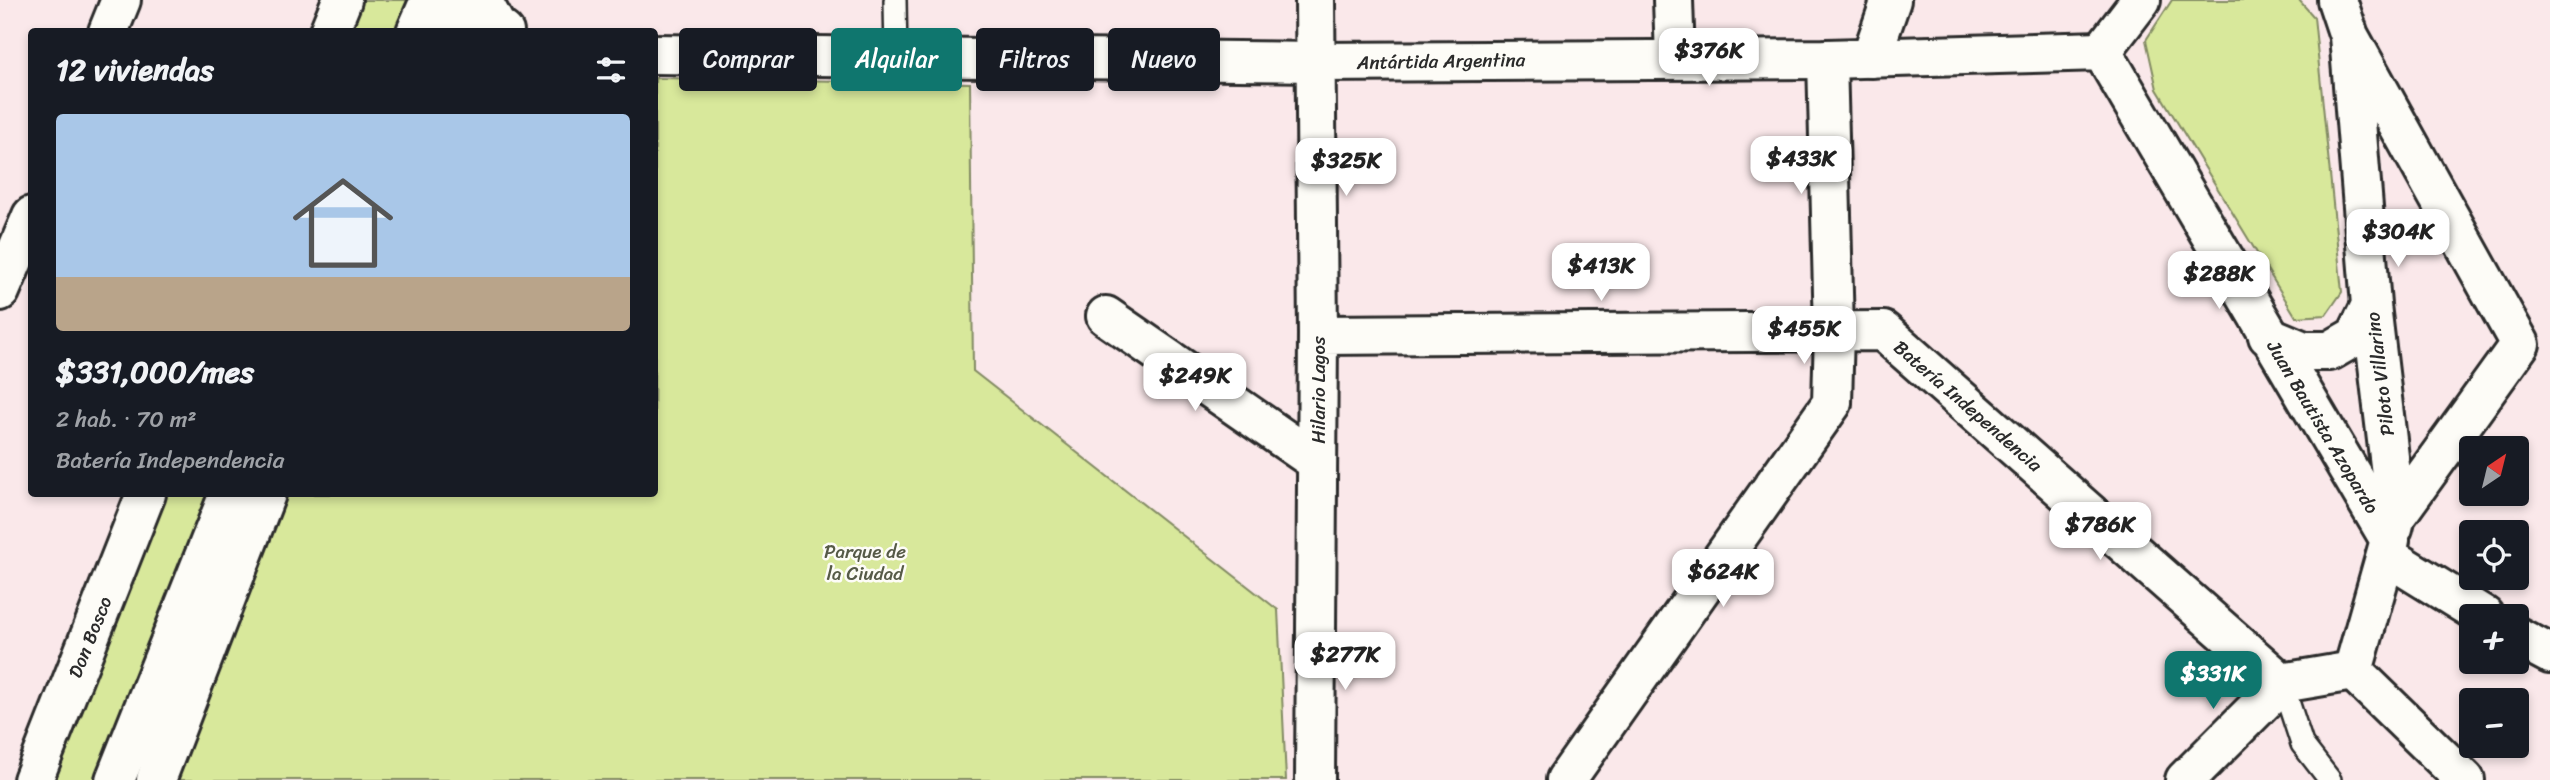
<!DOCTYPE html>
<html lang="es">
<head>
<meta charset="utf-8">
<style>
  body { margin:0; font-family:Sriracha,sans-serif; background:#242831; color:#f1f3f6; height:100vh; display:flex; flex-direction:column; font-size:26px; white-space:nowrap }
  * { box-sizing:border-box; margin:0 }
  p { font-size:23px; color:#9ea1a6 }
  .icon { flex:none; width:38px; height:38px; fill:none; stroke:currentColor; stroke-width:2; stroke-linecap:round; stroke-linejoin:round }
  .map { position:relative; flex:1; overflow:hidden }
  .panel { position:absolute; left:28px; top:28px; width:630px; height:469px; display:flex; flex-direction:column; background:#171b24; border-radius:7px; box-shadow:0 4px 10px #0003 }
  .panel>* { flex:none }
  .banner { position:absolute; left:679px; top:28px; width:665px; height:63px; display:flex; gap:14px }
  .needle { width:46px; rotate:35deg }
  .tools { position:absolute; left:2459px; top:436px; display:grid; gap:14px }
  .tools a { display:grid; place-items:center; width:70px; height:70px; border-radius:7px; background:#171b24; box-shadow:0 4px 10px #0003; font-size:35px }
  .price { position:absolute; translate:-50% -60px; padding:0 16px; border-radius:14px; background:#fff; color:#222; font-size:23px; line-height:46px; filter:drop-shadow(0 2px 4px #0008) }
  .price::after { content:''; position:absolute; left:50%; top:42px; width:21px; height:16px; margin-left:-10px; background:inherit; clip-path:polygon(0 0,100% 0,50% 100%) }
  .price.active { background:#0f766e; color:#fff }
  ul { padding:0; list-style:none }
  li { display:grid; align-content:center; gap:14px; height:371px; padding:0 28px }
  li span { display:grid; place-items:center; height:217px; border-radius:7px; color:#555 }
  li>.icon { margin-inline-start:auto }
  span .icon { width:126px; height:126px; fill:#fffc; stroke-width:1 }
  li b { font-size:30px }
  h2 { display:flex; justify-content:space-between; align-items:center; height:84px; padding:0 28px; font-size:30px }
  .pill { padding:0 24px; border-radius:7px; background:#171b24; box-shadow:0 4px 10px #0003; font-size:24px; line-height:63px }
  .pill.active { background:#0f766e; color:#fff }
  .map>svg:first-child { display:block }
  .green { fill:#d8e89b; stroke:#828a63; stroke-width:2 }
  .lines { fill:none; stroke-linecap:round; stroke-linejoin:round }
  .lane-casing { stroke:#2b2b2b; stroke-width:26 }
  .street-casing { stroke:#2b2b2b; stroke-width:44 }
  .secondary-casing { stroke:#2b2b2b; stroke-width:44 }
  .highway-casing { stroke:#2b2b2b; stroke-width:44 }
  .lane { stroke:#fdfcf7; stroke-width:21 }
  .street { stroke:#fdfcf7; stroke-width:38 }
  .secondary { stroke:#fdfcf7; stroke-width:38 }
  .highway { stroke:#fdfcf7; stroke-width:38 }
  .labels { text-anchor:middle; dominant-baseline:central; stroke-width:5; stroke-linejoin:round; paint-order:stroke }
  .street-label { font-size:19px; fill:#2b2b2b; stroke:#fdfcf7 }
  .park-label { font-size:19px; fill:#565a47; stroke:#fdfcf7 }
</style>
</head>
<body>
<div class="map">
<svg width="2550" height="780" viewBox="0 0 2550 780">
  <rect width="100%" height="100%" fill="#fae8ea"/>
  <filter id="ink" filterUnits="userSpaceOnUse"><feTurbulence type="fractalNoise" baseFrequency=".0143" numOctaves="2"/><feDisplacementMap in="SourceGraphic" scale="14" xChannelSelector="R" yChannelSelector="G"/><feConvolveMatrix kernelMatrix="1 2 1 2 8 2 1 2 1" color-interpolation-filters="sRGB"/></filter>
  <g filter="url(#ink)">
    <path class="green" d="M 342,0 L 430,0 L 416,31 L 329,32 Z
      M 2172,0 L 2299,0 L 2314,17 L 2342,292 L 2326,315 L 2296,317 L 2157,89 L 2146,40 Z
      M 655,78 L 970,83 L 973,371 L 1278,610 L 1286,780 L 168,780 L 284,494 L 654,494 Z
      M 146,494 L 229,494 L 115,780 L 33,780 Z"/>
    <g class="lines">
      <defs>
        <path id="lane" d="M 895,0 L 896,57
          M 2282,683 L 2302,744 L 2330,780"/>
        <path id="street" d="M 482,0 L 496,26 L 504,32
          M 1673,0 L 1675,58
          M 2337,0 L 2349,36 L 2371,305 L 2396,516 L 2393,528
          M 108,32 L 121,0
          M 2349,36 L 2520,344 L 2396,516
          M 2102,51 L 2141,0
          M 1871,58 L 1891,0
          M 0,291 L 32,216
          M 1106,316 L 1317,462
          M 1318,335 L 1883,331 L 2282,683 L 2353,671
          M 2268,336 L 2304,351 L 2330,351 L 2356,336 L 2371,305
          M 2387,556 L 2484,616
          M 2516,636 L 2550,654
          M 1315,780 L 1318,335 L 1315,0
          M 1566,780 L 1832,403 L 1834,331 L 1827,59
          M 2185,780 L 2282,683"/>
        <path id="secondary" d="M 329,32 L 342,0
          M 654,54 L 1314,62 L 1827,59 L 2102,51 L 2390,540 L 2353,671 L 2465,780
          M 33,780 L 146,494"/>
        <path id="highway" d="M 416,32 L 430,0
          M 453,32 L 468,0
          M 115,780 L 229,494
          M 156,780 L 266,494"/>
      </defs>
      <use href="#lane" class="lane-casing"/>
      <use href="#street" class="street-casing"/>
      <use href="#secondary" class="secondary-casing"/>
      <use href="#highway" class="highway-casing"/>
      <use href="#lane" class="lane"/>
      <use href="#street" class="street"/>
      <use href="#secondary" class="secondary"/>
      <use href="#highway" class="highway"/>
    </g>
  </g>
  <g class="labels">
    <g class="street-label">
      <text transform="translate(1441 61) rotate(-1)">Antártida Argentina</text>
      <text transform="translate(2380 374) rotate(-97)">Piloto Villarino</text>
      <text transform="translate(1318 390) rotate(-90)">Hilario Lagos</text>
      <text transform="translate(1968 406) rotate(41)">Batería Independencia</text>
      <text transform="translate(2323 427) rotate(59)">Juan Bautista Azopardo</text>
      <text transform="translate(90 637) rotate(-68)">Don Bosco</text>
    </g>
    <g class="park-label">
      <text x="865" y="551">Parque de<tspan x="865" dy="22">la Ciudad</tspan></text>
    </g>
  </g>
</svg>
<div class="tools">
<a><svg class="needle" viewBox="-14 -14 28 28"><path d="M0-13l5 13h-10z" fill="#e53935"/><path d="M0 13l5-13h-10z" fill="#9ea1a6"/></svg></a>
<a><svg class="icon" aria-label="locate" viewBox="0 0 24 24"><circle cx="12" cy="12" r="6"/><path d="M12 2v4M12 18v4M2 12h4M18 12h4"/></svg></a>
<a>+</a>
<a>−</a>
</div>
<b class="price" style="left:1709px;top:88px">$376K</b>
<b class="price" style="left:1801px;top:196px">$433K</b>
<b class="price" style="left:1346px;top:198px">$325K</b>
<b class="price" style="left:2398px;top:269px">$304K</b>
<b class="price" style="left:1601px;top:303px">$413K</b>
<b class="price" style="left:2219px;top:311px">$288K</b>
<b class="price" style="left:1804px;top:366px">$455K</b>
<b class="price" style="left:1195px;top:413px">$249K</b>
<b class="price" style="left:2100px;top:562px">$786K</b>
<b class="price" style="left:1723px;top:609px">$624K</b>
<b class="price" style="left:1345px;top:692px">$277K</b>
<b class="price active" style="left:2213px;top:711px">$331K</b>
<div class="banner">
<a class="pill">Comprar</a>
<a class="pill active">Alquilar</a>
<a class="pill">Filtros</a>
<a class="pill">Nuevo</a>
</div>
<section class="panel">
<h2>12 viviendas<svg class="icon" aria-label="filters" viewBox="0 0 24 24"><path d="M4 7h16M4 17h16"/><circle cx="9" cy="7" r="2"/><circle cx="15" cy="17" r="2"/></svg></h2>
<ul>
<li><span style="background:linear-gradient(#a9c7e8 75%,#b9a48a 0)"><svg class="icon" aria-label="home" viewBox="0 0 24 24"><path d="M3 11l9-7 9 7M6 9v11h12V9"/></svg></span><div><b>$331,000/mes</b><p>2 hab. · 70 m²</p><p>Batería Independencia</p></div></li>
</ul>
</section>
</div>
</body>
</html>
